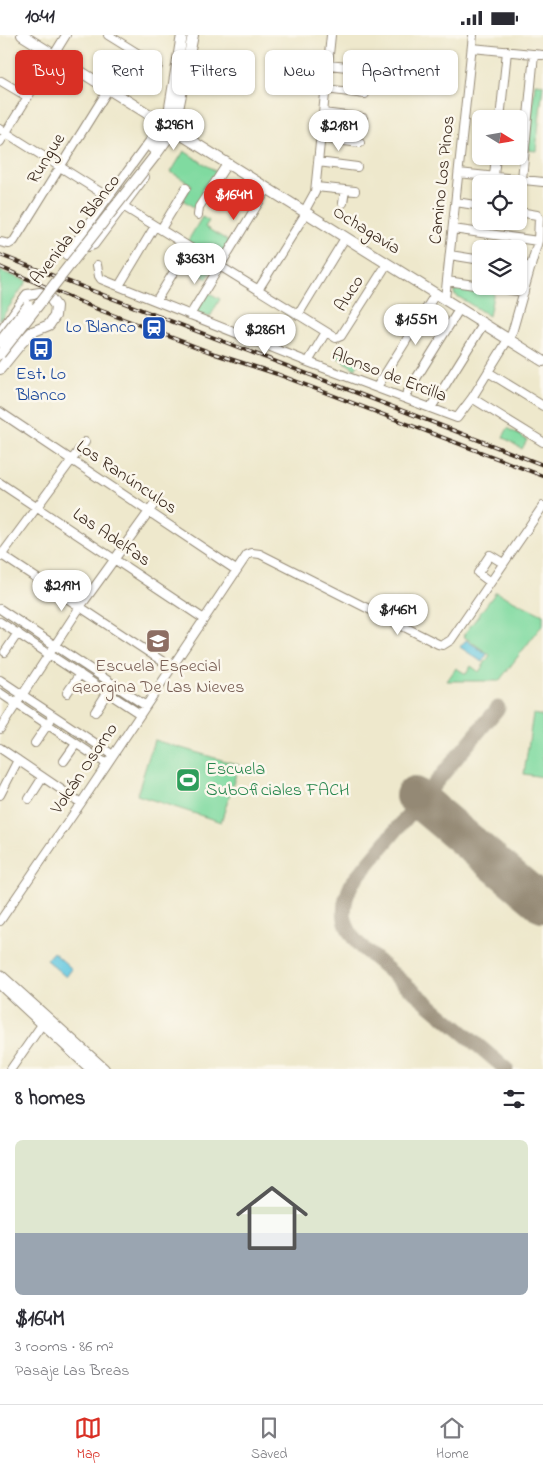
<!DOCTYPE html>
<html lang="en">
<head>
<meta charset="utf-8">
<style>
  body { margin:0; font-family:"Indie Flower",sans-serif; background:#f7f7f7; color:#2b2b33; height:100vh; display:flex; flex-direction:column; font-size:19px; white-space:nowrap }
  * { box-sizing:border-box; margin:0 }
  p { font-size:16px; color:#7c7c81 }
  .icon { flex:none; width:28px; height:28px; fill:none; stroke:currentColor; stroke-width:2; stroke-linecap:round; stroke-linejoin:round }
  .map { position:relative; height:1034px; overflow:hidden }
  .drawer { display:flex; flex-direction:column; background:#fff; flex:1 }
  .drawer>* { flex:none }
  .guide { position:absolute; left:15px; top:15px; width:514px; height:45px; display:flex; gap:10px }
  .needle { width:32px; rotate:101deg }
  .controls { position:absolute; left:472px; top:75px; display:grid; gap:10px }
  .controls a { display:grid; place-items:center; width:55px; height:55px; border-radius:8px; background:#fff; box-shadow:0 1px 4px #0004; font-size:25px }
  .price { position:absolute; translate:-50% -42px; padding:0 11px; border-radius:18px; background:#fff; color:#222; font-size:16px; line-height:32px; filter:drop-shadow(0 1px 2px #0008) }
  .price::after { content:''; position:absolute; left:50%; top:30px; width:15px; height:11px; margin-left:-8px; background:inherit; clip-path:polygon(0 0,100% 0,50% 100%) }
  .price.selected { background:#d93025; color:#fff }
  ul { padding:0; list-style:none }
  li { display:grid; align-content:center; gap:10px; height:265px; padding:0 15px }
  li+li { border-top:1px solid #e1e1e2 }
  li span { display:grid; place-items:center; height:155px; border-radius:8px; color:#555 }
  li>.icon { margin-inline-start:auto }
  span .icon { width:90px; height:90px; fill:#fffc; stroke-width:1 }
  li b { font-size:21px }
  h2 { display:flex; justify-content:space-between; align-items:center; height:60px; padding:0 15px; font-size:21px }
  .pill { padding:0 18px; border-radius:8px; background:#fff; box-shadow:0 1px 4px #0004; font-size:18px; line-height:45px }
  .pill.selected { background:#d93025; color:#fff }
  .status { display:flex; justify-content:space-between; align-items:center; height:35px; padding:0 25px; background:#fff; direction:ltr }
  .status svg { height:14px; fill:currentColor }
  .tab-bar { display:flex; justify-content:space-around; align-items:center; height:70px; border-top:1px solid #e1e1e2; background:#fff; font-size:14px; color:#7c7c81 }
  .tab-bar a { display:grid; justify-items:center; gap:2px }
  .tab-bar .selected { color:#d93025 }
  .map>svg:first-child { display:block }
  .green { fill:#80daa0; stroke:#5e825f }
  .water { fill:#62c7e0; stroke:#4e787f }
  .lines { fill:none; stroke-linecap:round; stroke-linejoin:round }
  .taxiway { stroke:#948975; stroke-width:15 }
  .runway { stroke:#948975; stroke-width:38 }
  .minor-casing { stroke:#948975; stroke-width:10 }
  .major-casing { stroke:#948975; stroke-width:12 }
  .minor { stroke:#fff; stroke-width:8 }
  .major { stroke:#fff; stroke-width:10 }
  .rail-casing { stroke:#3b2a1e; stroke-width:4 }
  .rail { stroke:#fbf7ec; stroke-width:2; stroke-dasharray:5.5; stroke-linecap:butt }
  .major-bridge-casing { stroke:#948975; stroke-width:12; stroke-linecap:butt }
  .major-bridge { stroke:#fff; stroke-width:10 }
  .labels { text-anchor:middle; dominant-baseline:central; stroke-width:5; stroke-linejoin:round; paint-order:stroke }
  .street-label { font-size:18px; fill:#3b2a1e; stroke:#fbf7ec }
  .transit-label { font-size:18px; fill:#164399; stroke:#fbf7ec; text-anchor:end }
  .education-label { font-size:18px; fill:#785e54; stroke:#fbf7ec }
  .leisure-label { font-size:18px; fill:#27864d; stroke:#fbf7ec; text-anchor:start }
</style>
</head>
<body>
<div class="status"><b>10:41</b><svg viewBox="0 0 49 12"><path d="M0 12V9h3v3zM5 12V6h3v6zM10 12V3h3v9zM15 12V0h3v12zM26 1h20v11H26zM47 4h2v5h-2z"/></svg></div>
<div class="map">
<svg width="543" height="1034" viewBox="0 0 543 1034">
  <rect width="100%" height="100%" fill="#fbf7ec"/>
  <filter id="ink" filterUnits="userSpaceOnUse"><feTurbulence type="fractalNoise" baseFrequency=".02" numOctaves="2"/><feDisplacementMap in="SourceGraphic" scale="10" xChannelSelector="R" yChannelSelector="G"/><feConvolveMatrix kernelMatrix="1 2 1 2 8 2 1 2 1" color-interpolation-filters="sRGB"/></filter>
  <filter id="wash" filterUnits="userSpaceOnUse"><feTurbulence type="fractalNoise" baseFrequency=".0096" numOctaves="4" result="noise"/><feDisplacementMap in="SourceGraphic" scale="20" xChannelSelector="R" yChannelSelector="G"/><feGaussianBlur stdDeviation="1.12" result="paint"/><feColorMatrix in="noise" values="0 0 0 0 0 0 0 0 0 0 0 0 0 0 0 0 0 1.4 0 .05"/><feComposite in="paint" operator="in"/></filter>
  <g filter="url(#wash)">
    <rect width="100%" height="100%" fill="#eee8cc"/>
    <path class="green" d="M 535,48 L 543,49 L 536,116 L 528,115 Z
      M 184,116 L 217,137 L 195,173 L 183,165 L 192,150 L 171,137 Z
      M 202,182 L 209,186 L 205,192 L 230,207 L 218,228 L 186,209 Z
      M 185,217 L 213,234 L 207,244 L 179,227 Z
      M 0,236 L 27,246 L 0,285 Z
      M 456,250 L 494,256 L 489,281 L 454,259 Z
      M 206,256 L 220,264 L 210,282 L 193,278 Z
      M 341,310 L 362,324 L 355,334 L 334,320 Z
      M 508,393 L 527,405 L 522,414 L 503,402 Z
      M 496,557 L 543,580 L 543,589 L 499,646 L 447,646 L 456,633 L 466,639 L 471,631 L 479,637 L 490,620 L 463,601 Z
      M 533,679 L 543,681 L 543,742 L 524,739 Z
      M 154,705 L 239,730 L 221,787 L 137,760 Z"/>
    <path class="water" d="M 466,605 L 487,619 L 482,627 L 460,612 Z
      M 53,917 L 72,934 L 66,942 L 46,925 Z"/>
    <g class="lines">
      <path class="taxiway" d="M 498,673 L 352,848 C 340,873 341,891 361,912 L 506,1034"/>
      <path class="runway" d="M 414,761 L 543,869"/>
    </g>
  </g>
  <g filter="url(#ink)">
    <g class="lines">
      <defs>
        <path id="minor" d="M 108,0 L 158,31
          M 472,13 L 543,20
          M 328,30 L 367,34
          M 1,46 L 28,62
          M 326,54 L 365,59
          M 115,59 L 139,19
          M 323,78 L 363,83
          M 500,84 L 507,16
          M 0,94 L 108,162
          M 321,103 L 360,108
          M 0,107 L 66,0
          M 318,127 L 357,132
          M 459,138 L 543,147
          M 494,141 L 496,121
          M 522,144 L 534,19
          M 316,152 L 355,156
          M 456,167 L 481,171
          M 343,168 L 345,155
          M 123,171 L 336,303 L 341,301 L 387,229
          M 304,177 L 315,157 L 331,0
          M 198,180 L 199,172 L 227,129
          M 161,194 L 186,153
          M 453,194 L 538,206
          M 0,207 L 9,209 L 14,206 L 108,55
          M 82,211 L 88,212 L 94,210 L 145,142
          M 66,220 L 154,100 L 162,95
          M 450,220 L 481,225
          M 97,230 L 99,241 L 101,244 L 308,327 L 457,383 L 472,363 L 512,298 L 538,206 L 539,183 L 537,180 L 519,177
          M 519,230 L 531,232
          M 447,246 L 481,251
          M 119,251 L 155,191
          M 485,251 L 524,257
          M 258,255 L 306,178
          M 445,264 L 473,0
          M 156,266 L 189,212
          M 190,280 L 267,154
          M 298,280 L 345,203
          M 308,327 L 326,297
          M 488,337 L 543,371
          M 377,352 L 436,258
          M 404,363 L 460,273
          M 472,363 L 543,407
          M 431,373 L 484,288
          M 0,377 L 236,535
          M 0,448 L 204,584
          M 0,519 L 171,632
          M 0,522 L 85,407
          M 490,547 L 478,538 L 490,520 L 503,528
          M 0,574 L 146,671
          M 0,587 L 140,679
          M 5,617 L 18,598
          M 0,645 L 113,720
          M 0,658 L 107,729
          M 67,658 L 80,639
          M 95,677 L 107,658
          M 0,694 L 80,572 L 158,464
          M 35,708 L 50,686
          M 0,713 L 81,768
          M 64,726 L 76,709
          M 0,760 L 18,725
          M 29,764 L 43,742
          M 0,886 L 81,768 L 247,520 L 252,518 L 260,519 L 438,609 L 443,610 L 451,605 L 543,471
          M 11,1034 L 43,988"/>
        <path id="major" d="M 22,0 L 543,326
          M 152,113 L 166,91 L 168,84 L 182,0
          M 154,122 L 169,101 L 176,84 L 193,0
          M 0,334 L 21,308 L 32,297 L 49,290 L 55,281 L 56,271 L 50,263 L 40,258 L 27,260 L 1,297
          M 0,940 L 104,1034
          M 0,949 L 91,1034"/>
      </defs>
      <use href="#minor" class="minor-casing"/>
      <use href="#major" class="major-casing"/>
      <use href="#minor" class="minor"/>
      <use href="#major" class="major"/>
      <defs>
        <path id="rail" d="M 0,220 L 543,430
          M 0,232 L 97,274 L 152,295 L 215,319 L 277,339 L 543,441"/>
      </defs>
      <use href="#rail" class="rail-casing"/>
      <use href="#rail" class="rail"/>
      <defs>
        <path id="major-bridge" d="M 0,307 L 28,271
          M 0,319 L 154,122"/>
      </defs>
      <use href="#major-bridge" class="major-bridge-casing"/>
      <use href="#major-bridge" class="major-bridge"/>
    </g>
  </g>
  <defs>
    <symbol id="station-square" viewBox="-11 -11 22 22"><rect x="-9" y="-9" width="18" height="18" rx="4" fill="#1a4fb4" stroke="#fbf7ec"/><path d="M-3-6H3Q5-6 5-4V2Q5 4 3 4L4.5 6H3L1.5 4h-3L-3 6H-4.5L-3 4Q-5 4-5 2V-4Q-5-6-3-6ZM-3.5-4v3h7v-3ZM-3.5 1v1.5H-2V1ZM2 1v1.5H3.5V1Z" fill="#fff"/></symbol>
    <symbol id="bus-square" viewBox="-11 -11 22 22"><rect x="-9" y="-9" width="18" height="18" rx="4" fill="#1a4fb4" stroke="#fbf7ec"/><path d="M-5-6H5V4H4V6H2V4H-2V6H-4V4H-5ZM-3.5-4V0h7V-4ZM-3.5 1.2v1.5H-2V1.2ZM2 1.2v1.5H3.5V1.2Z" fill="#fff"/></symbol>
    <symbol id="school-square" viewBox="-11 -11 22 22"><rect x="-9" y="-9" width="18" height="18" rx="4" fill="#8d6e63" stroke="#fbf7ec"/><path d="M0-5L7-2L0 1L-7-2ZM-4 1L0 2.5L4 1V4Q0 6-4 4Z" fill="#fff"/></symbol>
    <symbol id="stadium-square" viewBox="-11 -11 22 22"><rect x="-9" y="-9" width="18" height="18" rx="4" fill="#2e9e5b" stroke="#fbf7ec"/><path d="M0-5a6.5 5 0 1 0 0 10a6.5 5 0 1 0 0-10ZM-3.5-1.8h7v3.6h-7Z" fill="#fff"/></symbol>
  </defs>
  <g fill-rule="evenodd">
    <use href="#station-square" x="140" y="279" width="28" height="28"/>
    <use href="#bus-square" x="27" y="300" width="28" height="28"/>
    <use href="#school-square" x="144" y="592" width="28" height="28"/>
    <use href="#stadium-square" x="174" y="731" width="28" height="28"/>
  </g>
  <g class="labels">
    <g class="street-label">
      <text transform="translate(47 124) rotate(-58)">Rungue</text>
      <text transform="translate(443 145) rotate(-84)">Camino Los Pinos</text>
      <text transform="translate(76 195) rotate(-52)">Avenida Lo Blanco</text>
      <text transform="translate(366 196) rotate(32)">Ochagavía</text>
      <text transform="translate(350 259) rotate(-58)">Auco</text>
      <text transform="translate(389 341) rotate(21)">Alonso de Ercilla</text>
      <text transform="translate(126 443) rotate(34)">Los Ranúnculos</text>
      <text transform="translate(111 503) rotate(34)">Las Adelfas</text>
      <text transform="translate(85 734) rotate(-56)">Volcán Osorno</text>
    </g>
    <g class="transit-label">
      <text x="136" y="293">Lo Blanco</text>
      <text x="41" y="340" text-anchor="middle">Est. Lo<tspan x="41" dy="21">Blanco</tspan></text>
    </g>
    <g class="education-label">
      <text x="158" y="632">Escuela Especial<tspan x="158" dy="21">Georgina De Las Nieves</tspan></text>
    </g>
    <g class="leisure-label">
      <text x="206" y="735">Escuela<tspan x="206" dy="21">SubOficiales FACH</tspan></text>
    </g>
  </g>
</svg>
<div class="controls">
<a><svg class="needle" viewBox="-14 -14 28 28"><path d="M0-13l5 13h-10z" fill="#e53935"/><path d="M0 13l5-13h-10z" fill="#7c7c81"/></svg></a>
<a><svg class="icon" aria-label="locate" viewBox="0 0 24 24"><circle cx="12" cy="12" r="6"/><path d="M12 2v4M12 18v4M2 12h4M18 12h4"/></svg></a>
<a><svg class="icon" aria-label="layers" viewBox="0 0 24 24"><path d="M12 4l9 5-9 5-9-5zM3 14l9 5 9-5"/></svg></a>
</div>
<b class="price" style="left:174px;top:116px">$296M</b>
<b class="price" style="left:339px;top:117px">$218M</b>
<b class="price selected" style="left:234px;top:186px">$164M</b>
<b class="price" style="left:195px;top:250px">$363M</b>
<b class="price" style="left:416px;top:311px">$155M</b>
<b class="price" style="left:265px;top:321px">$286M</b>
<b class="price" style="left:62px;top:577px">$219M</b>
<b class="price" style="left:398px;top:601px">$146M</b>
<div class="guide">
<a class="pill selected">Buy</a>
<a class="pill">Rent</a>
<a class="pill">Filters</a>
<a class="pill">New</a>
<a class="pill">Apartment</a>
</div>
</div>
<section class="drawer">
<h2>8 homes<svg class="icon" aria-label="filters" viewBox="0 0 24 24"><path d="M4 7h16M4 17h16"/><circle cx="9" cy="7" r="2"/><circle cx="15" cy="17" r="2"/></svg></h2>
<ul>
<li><span style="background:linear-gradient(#dfe7d0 60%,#9aa5b1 0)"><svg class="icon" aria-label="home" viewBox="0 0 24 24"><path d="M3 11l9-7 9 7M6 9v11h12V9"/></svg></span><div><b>$164M</b><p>3 rooms · 86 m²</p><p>Pasaje Las Breas</p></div></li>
</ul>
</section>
<nav class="tab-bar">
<a class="selected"><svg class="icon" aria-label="map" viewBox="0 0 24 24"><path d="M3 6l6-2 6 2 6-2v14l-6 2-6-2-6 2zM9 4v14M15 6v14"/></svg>Map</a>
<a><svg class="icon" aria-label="saved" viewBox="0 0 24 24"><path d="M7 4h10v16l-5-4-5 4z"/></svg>Saved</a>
<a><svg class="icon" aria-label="home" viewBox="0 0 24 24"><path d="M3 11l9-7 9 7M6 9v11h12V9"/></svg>Home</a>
</nav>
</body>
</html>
